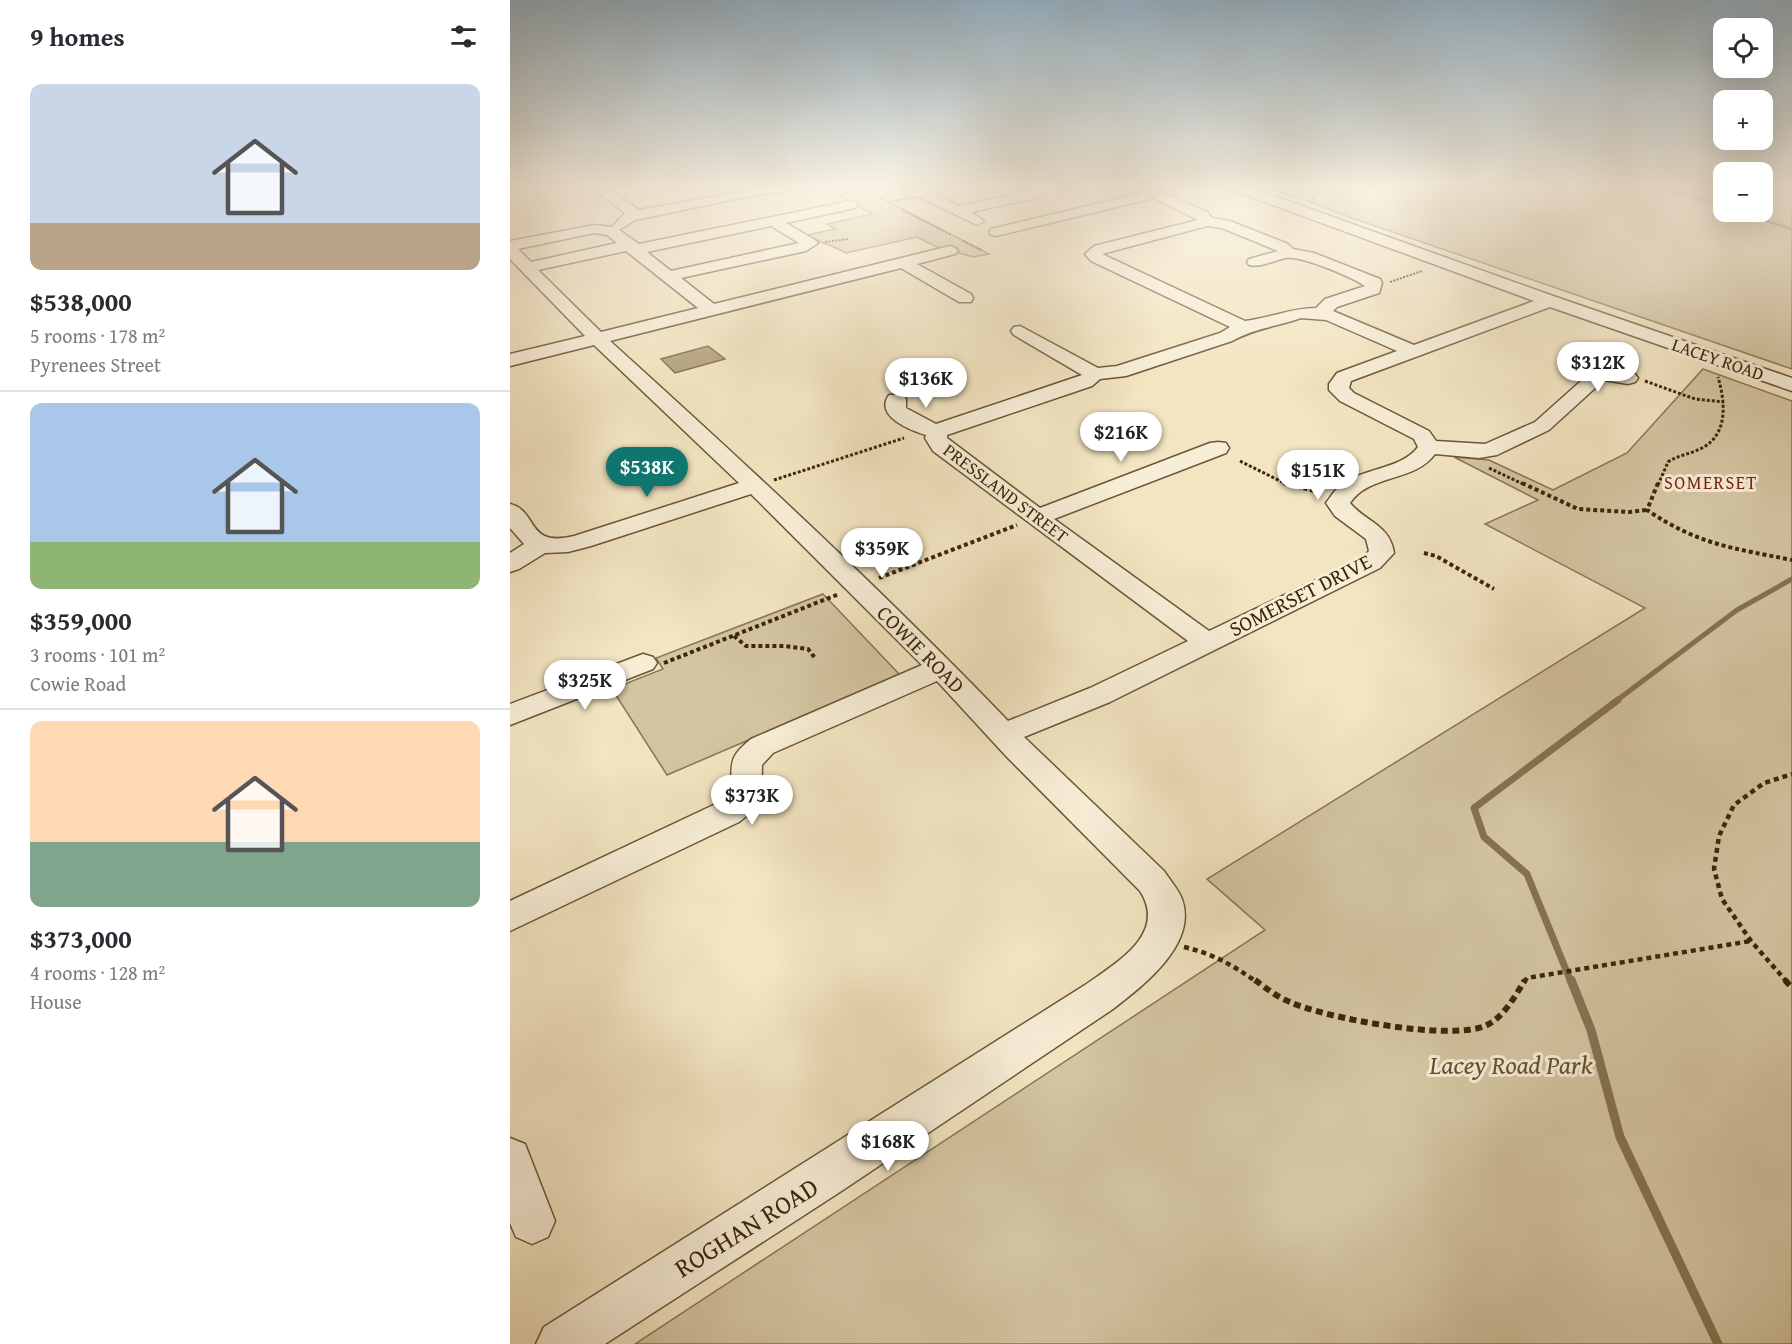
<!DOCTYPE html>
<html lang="en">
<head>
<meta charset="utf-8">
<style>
  body { margin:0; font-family:"Gentium Book Plus",serif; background:#f7f7f7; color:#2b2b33; height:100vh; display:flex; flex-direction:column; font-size:22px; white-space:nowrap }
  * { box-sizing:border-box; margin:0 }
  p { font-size:20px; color:#7c7c81 }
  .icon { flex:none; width:33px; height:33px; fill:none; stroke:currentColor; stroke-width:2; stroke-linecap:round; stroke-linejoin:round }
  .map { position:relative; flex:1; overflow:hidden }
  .sheet { display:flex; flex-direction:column; background:#fff; width:510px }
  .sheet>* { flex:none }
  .tools { position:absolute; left:1203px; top:18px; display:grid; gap:12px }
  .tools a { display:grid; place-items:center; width:60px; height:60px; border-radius:12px; background:#fff; box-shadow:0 6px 24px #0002; font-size:30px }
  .price { position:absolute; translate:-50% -51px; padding:0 14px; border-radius:21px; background:#fff; color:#222; font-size:20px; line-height:39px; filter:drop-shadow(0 2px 3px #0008) }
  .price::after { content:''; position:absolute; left:50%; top:36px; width:18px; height:14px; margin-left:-9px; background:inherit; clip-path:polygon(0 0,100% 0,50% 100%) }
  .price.current { background:#0f766e; color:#fff }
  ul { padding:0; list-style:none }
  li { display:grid; align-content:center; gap:12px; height:318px; padding:0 30px }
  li+li { border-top:2px solid #e1e1e2 }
  li span { display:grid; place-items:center; height:186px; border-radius:12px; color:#555 }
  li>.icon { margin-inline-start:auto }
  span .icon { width:108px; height:108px; fill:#fffc; stroke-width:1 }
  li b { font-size:26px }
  h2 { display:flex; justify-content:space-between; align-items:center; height:72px; padding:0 30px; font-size:26px }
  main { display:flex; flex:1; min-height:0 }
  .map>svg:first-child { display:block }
  .green { fill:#d4c5a2; stroke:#887654; stroke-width:1.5 }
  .water { fill:#b5a482; stroke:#857251; stroke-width:1.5 }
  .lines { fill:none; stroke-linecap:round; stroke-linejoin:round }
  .stream-far3 { stroke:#857251; stroke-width:3 }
  .stream-far2 { stroke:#857251; stroke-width:5 }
  .stream-far1 { stroke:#857251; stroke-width:7 }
  .stream { stroke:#857251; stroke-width:9 }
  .minor-casing { stroke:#6a5636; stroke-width:3 }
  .path-far4 { stroke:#3c2607; stroke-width:2; stroke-dasharray:2 1.5; stroke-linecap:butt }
  .path-far3 { stroke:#3c2607; stroke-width:3; stroke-dasharray:3 2; stroke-linecap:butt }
  .path-far2 { stroke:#3c2607; stroke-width:4; stroke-dasharray:4 3; stroke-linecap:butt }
  .path-far1 { stroke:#3c2607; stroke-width:4.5; stroke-dasharray:5 4; stroke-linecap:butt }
  .path { stroke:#3c2607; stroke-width:6; stroke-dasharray:7 4.5; stroke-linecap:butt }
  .minor { fill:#f7eed7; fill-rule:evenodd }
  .labels { text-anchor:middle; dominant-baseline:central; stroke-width:6; stroke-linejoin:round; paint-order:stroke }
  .far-street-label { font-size:18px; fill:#3c2607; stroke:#f7eed7 }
  .far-neighbourhood-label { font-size:18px; letter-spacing:1.5px; fill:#7a1f14; stroke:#f7eed7 }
  .street-label { font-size:21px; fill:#3c2607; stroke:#f7eed7 }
  .near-park-label { font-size:26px; font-style:italic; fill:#624e2e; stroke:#f7eed7 }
  .near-street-label { font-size:26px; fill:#3c2607; stroke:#f7eed7 }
</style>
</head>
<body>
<main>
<section class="sheet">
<h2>9 homes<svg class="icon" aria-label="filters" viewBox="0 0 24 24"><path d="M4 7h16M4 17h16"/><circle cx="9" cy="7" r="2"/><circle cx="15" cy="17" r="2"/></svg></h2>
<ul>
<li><span style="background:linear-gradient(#c9d6e8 75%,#b9a48a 0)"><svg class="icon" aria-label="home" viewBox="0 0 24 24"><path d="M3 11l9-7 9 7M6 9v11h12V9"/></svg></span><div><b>$538,000</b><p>5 rooms · 178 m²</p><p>Pyrenees Street</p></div></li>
<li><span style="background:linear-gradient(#a9c7e8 75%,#8fb573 0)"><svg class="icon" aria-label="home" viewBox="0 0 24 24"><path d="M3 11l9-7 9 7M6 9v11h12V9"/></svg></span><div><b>$359,000</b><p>3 rooms · 101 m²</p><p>Cowie Road</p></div></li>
<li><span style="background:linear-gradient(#ffd9b3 65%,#7fa58c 0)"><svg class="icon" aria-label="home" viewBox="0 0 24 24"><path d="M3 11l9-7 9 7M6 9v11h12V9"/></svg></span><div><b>$373,000</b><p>4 rooms · 128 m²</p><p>House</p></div></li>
</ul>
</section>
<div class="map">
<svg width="1282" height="1344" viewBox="0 0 1282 1344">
  <rect width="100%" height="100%" fill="#f3e5c2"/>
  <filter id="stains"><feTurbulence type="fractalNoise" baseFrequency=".00333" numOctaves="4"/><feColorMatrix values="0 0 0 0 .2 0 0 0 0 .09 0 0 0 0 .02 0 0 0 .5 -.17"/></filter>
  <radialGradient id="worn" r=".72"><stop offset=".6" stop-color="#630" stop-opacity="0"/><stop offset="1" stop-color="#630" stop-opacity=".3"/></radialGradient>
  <path class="green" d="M 331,187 L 350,187 L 479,254 L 464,257 L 429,248 L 407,237 L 336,253 C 322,245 310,243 297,235 L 325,229 L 317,224 L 363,214 L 327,195 L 340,192 Z
    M 751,187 L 1213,187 L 1214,212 L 1252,212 L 1253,187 L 1282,187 L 1282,369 L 836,216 L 796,200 Z
    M 1193,369 L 1282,401 L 1282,1344 L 125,1344 L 755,930 L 697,879 L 1135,608 L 975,524 L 1028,500 L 944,457 L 979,460 L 1043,490 L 1117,453 Z
    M 313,594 L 390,675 L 157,775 L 102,689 L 153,669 L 146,658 Z"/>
  <path class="water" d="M 198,346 L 215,359 L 165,373 L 151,359 Z"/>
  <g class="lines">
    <path class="stream-far3" d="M 1148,187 L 1214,207
      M 1228,212 L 1282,229"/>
    <path class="stream-far2" d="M 1106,701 L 1227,610 L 1282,579"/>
    <path class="stream-far1" d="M 1061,982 L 1017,874 L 974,837 L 964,808 L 1108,700"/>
    <path class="stream" d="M 1061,980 L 1081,1030 L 1110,1137 L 1208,1344"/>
    <defs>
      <path id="minor" d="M 82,187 L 97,187 L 129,210 L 234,191 L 235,187 L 284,187 L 277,191 L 245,195 L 125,220 L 109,230 L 129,244 L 340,201 L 345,202 L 347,205 L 345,208 L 276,223 L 305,240 L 308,243 L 296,251 L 171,278 L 204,304 L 440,246 L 445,248 L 448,251 L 445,254 L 407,264 L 461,294 L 463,298 L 461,302 L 449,302 L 391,268 L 100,341 C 236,464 371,589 498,721 L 580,688 L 678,641 L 423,451 L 415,438 L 416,435 C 400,430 364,416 379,395 L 393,395 L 396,399 L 396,408 L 426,424 L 572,375 L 504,335 L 501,331 L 504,327 L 510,326 L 588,368 L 607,366 L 710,333 L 720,327 L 581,261 L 575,254 L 584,246 L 688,220 L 644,198 L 486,236 L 481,235 L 479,232 L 481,229 L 632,193 L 623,187 L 641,187 L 697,212 L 702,218 L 720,221 L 778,244 L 783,249 L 804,253 L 870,279 L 872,283 L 869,293 L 827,307 L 823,311 L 904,345 L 1024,301 L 722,190 L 720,187 L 739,187 L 1046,297 L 1282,378 L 1282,391 L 1040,307 L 841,381 L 839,388 L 844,393 L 919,431 L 926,441 L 975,444 L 1025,422 L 1081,372 L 1079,367 L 1082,363 L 1096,363 L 1099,369 L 1125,374 L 1128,378 L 1125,382 L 1118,384 L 1094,380 L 1039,430 L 987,455 L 969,458 L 925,454 C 905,482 859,474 840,503 C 856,522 880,525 884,553 L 870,568 L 600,702 L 514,737 L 654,871 C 660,880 668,889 672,899 C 688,944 634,985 603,1009 L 333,1190 L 95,1344 L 26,1344 L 34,1327 L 575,985 C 606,963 658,934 630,891 L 496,756 L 427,681 L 263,753 L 252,765 C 251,795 255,802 229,822 L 0,931 L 0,901 L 212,801 L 220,792 C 224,764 215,760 241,739 L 412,665 L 241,494 L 81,546 L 58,552 L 35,553 L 9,569 L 0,572 L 0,553 L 14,544 L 0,528 L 0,504 C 29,511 15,548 64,536 L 229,483 L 84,345 L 0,366 L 0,354 L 75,336 L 0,259 L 0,241 L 84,225 L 102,227 L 115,213 ZM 261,226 L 289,243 L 161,271 L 137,252 ZM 697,226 L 712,228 L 768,251 L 739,259 L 737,262 L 739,265 C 752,268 764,260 776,258 C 793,256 841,277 855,286 L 815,299 L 806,308 C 782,308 760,318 735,321 L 592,254 ZM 84,233 L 97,235 L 107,243 L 21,262 L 8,249 ZM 116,251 L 188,308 L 91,332 L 28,270 ZM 791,318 L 816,320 L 887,351 L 827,373 L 819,384 L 819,390 L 830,401 L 904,439 L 908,447 C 890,471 850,467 828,488 C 823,492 820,498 816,503 L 825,516 L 856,539 L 859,551 L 852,558 L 699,631 L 544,519 L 716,453 L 719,448 L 716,443 L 708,442 L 700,443 L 530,508 L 437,438 L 437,435 L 582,386 L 590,379 L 616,376 L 722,341 C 743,329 768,326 791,318 Z
        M 414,187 L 441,187 L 439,190 L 423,193 L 450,206 L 515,192 L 507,187 L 526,187 L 536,193 L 534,196 L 461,212 L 474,221 L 467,225 L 407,196 L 379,201 L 372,197 L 379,193 Z
        M 133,654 L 143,657 L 147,663 L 143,669 L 0,725 L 0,704 Z
        M 0,1138 L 15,1144 L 45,1221 L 38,1237 L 22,1244 L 6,1237 L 0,1223 Z"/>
    </defs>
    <use href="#minor" class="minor-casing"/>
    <path class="path-far4" d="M 802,200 L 812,187
      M 392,210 L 441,235
      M 453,241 L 471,250
      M 315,242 L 338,239
      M 880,282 L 912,271"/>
    <path class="path-far3" d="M 1135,381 L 1185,399 L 1214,402
      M 730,461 L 778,485
      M 979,468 L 1015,485
      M 264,480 L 394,438
      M 1148,485 L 1158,462 C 1168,455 1181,454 1192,448 C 1219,434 1215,401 1208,377"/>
    <path class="path-far2" d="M 773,483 L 813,493
      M 1012,483 L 1068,509 L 1119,512 L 1137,510
      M 1148,483 L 1137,510 C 1189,545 1222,548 1282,560
      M 914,553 L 926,556 L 984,589
      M 369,578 L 507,525
      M 224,636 L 236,646 L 274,646 L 298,649 L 305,658
      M 154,663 L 329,594"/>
    <path class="path-far1" d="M 674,947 C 704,954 722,965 747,982
      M 1014,982 L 1017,978 L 1241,941
      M 1277,982 L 1241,941 L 1212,899 L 1204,869 L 1209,836 L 1224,805 L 1254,783 L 1282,774"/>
    <path class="path" d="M 745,980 C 756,988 767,997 780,1002 C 815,1018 943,1042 977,1025 C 994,1017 1005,996 1015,980
      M 1275,980 L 1282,988"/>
    <use href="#minor" class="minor"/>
  </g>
  <linearGradient id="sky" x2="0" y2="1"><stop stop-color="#93aebf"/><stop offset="0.5" stop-color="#faf3e4"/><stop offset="1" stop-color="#faf3e4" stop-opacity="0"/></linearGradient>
  <rect width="1282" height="375" fill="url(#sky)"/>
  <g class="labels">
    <g class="far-street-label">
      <text transform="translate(1208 359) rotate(19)">LACEY ROAD</text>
      <text transform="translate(496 493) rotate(37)">PRESSLAND STREET</text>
    </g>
    <g class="far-neighbourhood-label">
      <text x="1201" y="482">SOMERSET</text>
    </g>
    <g class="street-label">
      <text transform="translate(790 595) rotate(-27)">SOMERSET DRIVE</text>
      <text transform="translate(411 649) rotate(45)">COWIE ROAD</text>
    </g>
    <g class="near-park-label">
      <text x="1001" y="1064">Lacey Road Park</text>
    </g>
    <g class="near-street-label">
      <text transform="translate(236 1227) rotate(-32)">ROGHAN ROAD</text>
    </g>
  </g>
  <rect width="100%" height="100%" filter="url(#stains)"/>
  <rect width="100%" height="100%" fill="url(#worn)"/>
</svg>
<div class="tools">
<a><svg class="icon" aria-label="locate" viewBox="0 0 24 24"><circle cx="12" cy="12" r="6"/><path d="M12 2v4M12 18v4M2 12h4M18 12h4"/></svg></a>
<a>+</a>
<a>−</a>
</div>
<b class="price" style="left:1088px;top:393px">$312K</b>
<b class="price" style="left:416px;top:409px">$136K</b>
<b class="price" style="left:611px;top:463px">$216K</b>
<b class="price current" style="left:137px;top:498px">$538K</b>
<b class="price" style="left:808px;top:501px">$151K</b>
<b class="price" style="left:372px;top:579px">$359K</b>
<b class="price" style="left:75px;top:711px">$325K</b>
<b class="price" style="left:242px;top:826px">$373K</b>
<b class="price" style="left:378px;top:1172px">$168K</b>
</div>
</main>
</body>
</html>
